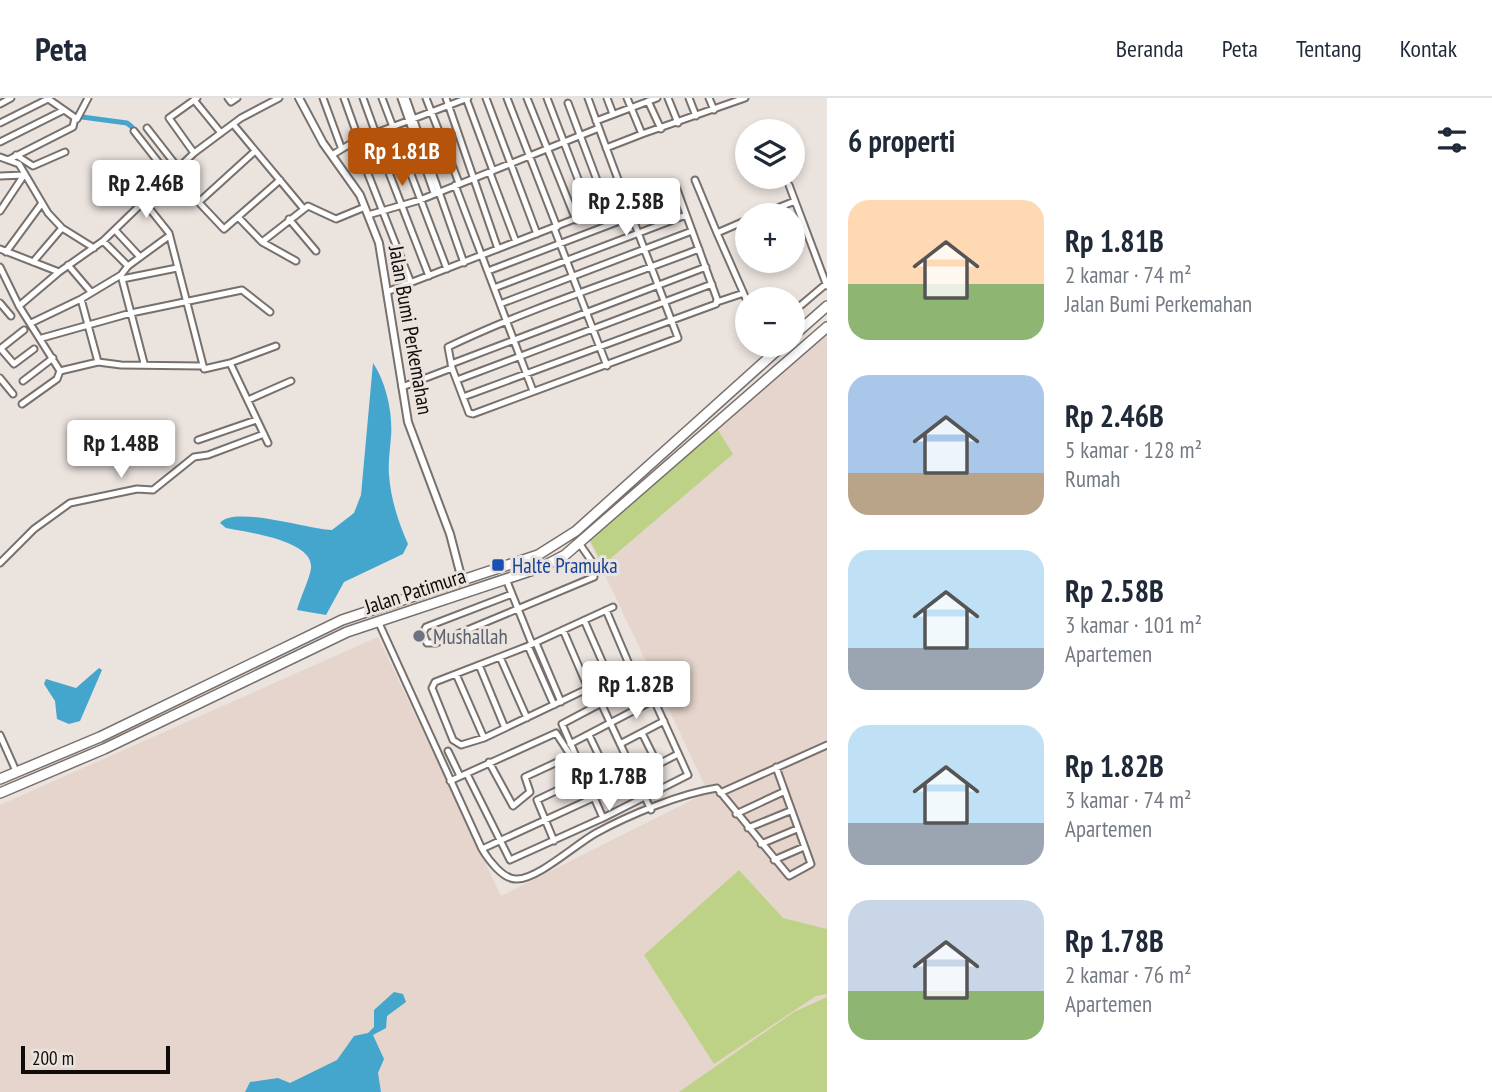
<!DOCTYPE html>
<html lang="id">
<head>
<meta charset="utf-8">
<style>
  body { margin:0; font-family:"PT Sans Narrow",sans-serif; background:#f2f2f3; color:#1f2937; height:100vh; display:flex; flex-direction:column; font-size:26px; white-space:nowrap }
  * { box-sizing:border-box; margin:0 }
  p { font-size:23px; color:#747a83 }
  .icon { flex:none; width:38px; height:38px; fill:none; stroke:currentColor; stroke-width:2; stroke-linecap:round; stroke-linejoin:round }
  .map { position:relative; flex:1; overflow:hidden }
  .sheet { display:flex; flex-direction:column; background:#fff; width:665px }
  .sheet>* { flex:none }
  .buttons { position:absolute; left:735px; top:21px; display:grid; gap:14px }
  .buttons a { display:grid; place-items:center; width:70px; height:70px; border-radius:50%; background:#fff; box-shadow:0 4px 10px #0003; font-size:35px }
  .scale { position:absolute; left:21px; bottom:18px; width:149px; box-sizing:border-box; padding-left:7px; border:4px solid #0f0c0a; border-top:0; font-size:19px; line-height:24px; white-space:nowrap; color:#0f0c0a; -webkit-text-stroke:5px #ebe3de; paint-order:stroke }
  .price { position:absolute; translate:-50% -60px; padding:0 16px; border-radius:7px; background:#fff; color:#222; font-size:23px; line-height:46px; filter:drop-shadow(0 2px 4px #0008) }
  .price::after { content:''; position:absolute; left:50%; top:42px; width:21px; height:16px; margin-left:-10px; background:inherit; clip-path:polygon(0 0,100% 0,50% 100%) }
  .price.current { background:#b45309; color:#fff }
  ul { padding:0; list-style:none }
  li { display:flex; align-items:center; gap:21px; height:175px; padding:0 21px }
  li span { display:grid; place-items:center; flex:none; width:196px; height:140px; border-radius:21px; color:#555 }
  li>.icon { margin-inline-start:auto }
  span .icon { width:84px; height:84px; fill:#fffc; stroke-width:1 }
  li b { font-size:30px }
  h2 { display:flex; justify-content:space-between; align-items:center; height:84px; padding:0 21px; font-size:30px }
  header { display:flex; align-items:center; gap:42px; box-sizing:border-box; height:98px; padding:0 35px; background:#fff; border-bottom:2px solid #e0e1e3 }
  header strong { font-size:33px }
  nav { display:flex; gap:38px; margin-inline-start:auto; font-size:24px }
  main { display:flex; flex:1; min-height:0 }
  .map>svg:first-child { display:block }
  .built { fill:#e5d5cc }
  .green { fill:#bed287 }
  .water { fill:#44a5cd }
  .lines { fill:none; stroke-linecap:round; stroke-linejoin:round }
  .canal { stroke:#44a5cd; stroke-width:5 }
  .minor-casing { stroke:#78706c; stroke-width:9 }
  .tertiary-casing { stroke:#78706c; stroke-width:10 }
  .trunk-casing { stroke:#78706c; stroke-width:12 }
  .minor { stroke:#fff; stroke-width:5 }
  .tertiary { stroke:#fff; stroke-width:6 }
  .trunk { stroke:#fff; stroke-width:9 }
  .transit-dot { fill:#1a4fb4; stroke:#ebe3de; stroke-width:2.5 }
  .worship-dot { fill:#6b7280; stroke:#ebe3de; stroke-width:2.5 }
  .labels { text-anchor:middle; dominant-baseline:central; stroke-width:6; stroke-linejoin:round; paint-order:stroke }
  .street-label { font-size:21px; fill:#0f0c0a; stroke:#ebe3de }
  .transit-label { font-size:21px; fill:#164399; stroke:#ebe3de; text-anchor:start }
  .worship-label { font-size:21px; fill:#5b616d; stroke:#ebe3de; text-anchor:start }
</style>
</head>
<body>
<header>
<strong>Peta</strong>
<nav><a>Beranda</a><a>Peta</a><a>Tentang</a><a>Kontak</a></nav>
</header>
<main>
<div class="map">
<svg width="827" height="994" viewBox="0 0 827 994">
  <rect width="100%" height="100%" fill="#ebe3de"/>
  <path class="built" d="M 827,231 L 827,994 L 0,994 L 0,707 L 378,539 L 501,798 L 708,694 L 587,439 Z"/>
  <path class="green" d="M 716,329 L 733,356 L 603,467 L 588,439 Z
    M 739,772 L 783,820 L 827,831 L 827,896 L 816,898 L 714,966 L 644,857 Z
    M 827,899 L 827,994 L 679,994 L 794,914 Z"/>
  <path class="water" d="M 373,265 C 386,284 393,315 391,339 C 390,352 388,364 389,377 C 391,402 398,423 408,446 L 403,456 L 344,484 L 326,517 L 297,512 C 300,500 310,480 311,470 C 314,442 245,434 226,430 L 220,425 C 234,407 310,432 332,432 L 354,415 L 361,397 Z
    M 99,570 L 102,572 L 80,623 L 69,626 L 57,621 L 55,603 L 44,586 L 46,581 L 76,590 Z
    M 394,894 L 403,896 L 406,904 L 387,918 L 386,930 L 373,937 L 384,961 L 378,975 L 381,994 L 245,994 L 250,984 L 278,980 L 290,985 L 337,962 L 354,938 L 368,935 L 374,929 L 374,912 Z"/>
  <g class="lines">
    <path class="canal" d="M 82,19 L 127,25 L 132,29"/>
    <defs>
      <path id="minor" d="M 47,0 L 77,21 L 88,0
        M 228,0 L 231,4 L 237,0
        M 323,0 L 341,49
        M 344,0 L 359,42
        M 363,0 L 376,36
        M 382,0 L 447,171
        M 401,0 L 434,95
        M 406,0 L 464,165
        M 426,0 L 459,85
        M 446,0 L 498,151
        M 466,0 L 493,73
        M 486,0 L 537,136
        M 507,0 L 557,129
        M 527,0 L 576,122
        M 547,0 L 591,115
        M 588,0 C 617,81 648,160 678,240 L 473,316 L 469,315 L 452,270 L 448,249 C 529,210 616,183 699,151
        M 607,0 L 613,16
        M 668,0 L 678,25
        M 689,0 L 696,18
        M 709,0 L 714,12
        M 194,2 L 221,35
        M 648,3 L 661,31
        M 568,5 L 607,109
        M 0,6 L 11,0
        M 596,23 L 657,0
        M 0,25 L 48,1
        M 233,26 L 303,110
        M 147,30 L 179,71
        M 134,33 L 170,79
        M 374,36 L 429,178
        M 642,36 L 745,0
        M 355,43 L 411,185
        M 0,44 L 64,12
        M 606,50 L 642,36 L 627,0
        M 194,55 L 169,20 L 197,0
        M 16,57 L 33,68 L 65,54
        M 332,57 L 355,43 L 468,0
        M 0,59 L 19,66 L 48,115 L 62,130 L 94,150
        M 8,62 L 73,29 L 75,20
        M 490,75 L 516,144
        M 173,77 L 224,131 L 280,82
        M 0,78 L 24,77 L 0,113
        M 695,82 L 717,135
        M 455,87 L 533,293
        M 789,87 L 795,103
        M 199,104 L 255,53
        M 145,105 L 169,135 L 204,271 L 230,265 L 268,345
        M 368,117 L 420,102 L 599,30
        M 760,117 L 795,103 L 827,188
        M 238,119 L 262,144
        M 289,121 L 316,153
        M 747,122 L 717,135 L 747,203
        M 554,130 L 607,268
        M 115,132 L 140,159
        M 103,143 L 128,168
        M 0,151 L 59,174 L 103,143 L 194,55 L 241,20 L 279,0
        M 6,154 L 42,105
        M 296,163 L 262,144 L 308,108 L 336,121 L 365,109
        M 33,164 L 62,130
        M 68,167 L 91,194
        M 0,169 L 19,208 L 60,273 L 98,264 L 121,267 L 202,268
        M 488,173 L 680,100
        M 121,177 L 144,265
        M 122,181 L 177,170
        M 494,190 L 686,117
        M 389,193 L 665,86 L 675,86 L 717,201 L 716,206 L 463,299
        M 81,201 L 98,264
        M 717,204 L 741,196
        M 0,205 L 11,218
        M 500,206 L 692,133
        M 19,208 L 59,174
        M 793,214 L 826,186
        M 31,225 L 81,201 L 121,177 L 128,168 L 169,138
        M 42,240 L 131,215 L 242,192 L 270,214
        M 0,251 L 24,232
        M 1,251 L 14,266 L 34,251
        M 230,265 L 276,248
        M 451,266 L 706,169
        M 0,280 L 13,296
        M 457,282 L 712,186
        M 23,283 L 53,260
        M 402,289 L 452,270
        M 248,302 L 291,283
        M 22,306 L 57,281 L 60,273
        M 198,342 L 256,322
        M 0,465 L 34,431 L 70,405 L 137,391 L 153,392 L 194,359 L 208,357 L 264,336
        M 506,481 L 532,546
        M 512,496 L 426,529 L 423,535 L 427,545 L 436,545 L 594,479 L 595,468 L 579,445
        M 613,509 L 528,548 L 435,584 L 432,590 L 453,642 L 461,647 L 484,640 L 631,570
        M 606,512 L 634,578
        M 584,522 L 609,579
        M 378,523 L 482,751 C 488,761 503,782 517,781 C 538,781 576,746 596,735 C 629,717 679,696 717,690 L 789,778 L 811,766 L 776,669
        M 563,532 L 588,590
        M 536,545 L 561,604
        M 528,548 L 554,607
        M 500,559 L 527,620
        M 479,567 L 505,630
        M 456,576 L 484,640
        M 645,582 L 688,677 L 603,720 L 562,626 Z
        M 601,605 L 651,712
        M 642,635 L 658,667
        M 0,637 L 16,673
        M 589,637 L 614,689
        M 570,646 L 654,602
        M 620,646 L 664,623
        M 448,653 L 460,678
        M 467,676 L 510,762 L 603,720
        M 450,683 L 556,635 L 569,655 L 566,660 L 525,679 L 530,694 L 513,708 L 489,664
        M 720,695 L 827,647
        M 736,716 L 783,694
        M 748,730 L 790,713
        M 554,743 L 537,702 L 585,679
        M 761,746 L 797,731
        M 482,751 L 595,699 L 678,656
        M 774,762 L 804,749"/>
      <path id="tertiary" d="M 299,0 L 323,45 L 360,97 L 379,145 L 408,324 L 450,436 L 462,482"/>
      <path id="trunk" d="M 793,238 L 827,208
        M 0,681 L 100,639 L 342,522 L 538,457 L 576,433 L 783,247
        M 0,695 L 104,651 L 347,534 L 542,469 L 565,457 L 827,229"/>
    </defs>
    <use href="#minor" class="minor-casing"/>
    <use href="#tertiary" class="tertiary-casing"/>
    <use href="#trunk" class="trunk-casing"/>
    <use href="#minor" class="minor"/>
    <use href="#tertiary" class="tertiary"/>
    <use href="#trunk" class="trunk"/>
  </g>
  <rect class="transit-dot" x="491" y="460" width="14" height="14" rx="3.5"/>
  <circle class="worship-dot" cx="419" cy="538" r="7"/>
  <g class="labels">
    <g class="street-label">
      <text transform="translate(411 232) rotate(80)">Jalan Bumi Perkemahan</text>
      <text transform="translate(415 493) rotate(-18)">Jalan Patimura</text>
    </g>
    <g class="transit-label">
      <text x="512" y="467">Halte Pramuka</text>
    </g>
    <g class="worship-label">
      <text x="433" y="538">Mushallah</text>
    </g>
  </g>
</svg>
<div class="buttons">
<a><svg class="icon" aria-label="layers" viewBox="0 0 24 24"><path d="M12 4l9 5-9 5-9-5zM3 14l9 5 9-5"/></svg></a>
<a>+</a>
<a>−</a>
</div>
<div class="scale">200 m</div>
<b class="price current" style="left:402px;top:90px">Rp 1.81B</b>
<b class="price" style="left:146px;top:122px">Rp 2.46B</b>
<b class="price" style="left:626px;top:140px">Rp 2.58B</b>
<b class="price" style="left:121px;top:382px">Rp 1.48B</b>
<b class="price" style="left:636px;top:623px">Rp 1.82B</b>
<b class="price" style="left:609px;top:715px">Rp 1.78B</b>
</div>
<section class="sheet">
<h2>6 properti<svg class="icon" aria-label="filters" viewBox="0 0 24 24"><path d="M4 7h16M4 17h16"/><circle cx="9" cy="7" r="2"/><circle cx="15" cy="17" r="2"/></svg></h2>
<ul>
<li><span style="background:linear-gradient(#ffd9b3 60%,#8fb573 0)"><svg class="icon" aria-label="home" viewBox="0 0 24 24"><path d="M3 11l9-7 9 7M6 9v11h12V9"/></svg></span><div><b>Rp 1.81B</b><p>2 kamar · 74 m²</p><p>Jalan Bumi Perkemahan</p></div></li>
<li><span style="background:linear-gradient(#a9c7e8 70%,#b9a48a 0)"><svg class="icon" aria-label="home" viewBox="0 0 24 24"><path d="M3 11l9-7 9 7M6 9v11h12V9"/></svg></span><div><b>Rp 2.46B</b><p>5 kamar · 128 m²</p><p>Rumah</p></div></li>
<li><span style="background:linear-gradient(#bfe0f5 70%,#9aa5b1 0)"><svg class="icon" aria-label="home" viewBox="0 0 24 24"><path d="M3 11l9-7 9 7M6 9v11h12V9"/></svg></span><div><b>Rp 2.58B</b><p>3 kamar · 101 m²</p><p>Apartemen</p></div></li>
<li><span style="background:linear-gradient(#bfe0f5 70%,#9aa5b1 0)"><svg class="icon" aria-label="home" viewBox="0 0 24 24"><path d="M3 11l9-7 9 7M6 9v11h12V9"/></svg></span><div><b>Rp 1.82B</b><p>3 kamar · 74 m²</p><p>Apartemen</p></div></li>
<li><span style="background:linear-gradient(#c9d6e8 65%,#8fb573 0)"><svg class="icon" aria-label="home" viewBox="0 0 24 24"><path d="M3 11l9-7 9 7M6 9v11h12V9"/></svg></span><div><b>Rp 1.78B</b><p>2 kamar · 76 m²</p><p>Apartemen</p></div></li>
</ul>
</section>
</main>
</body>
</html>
